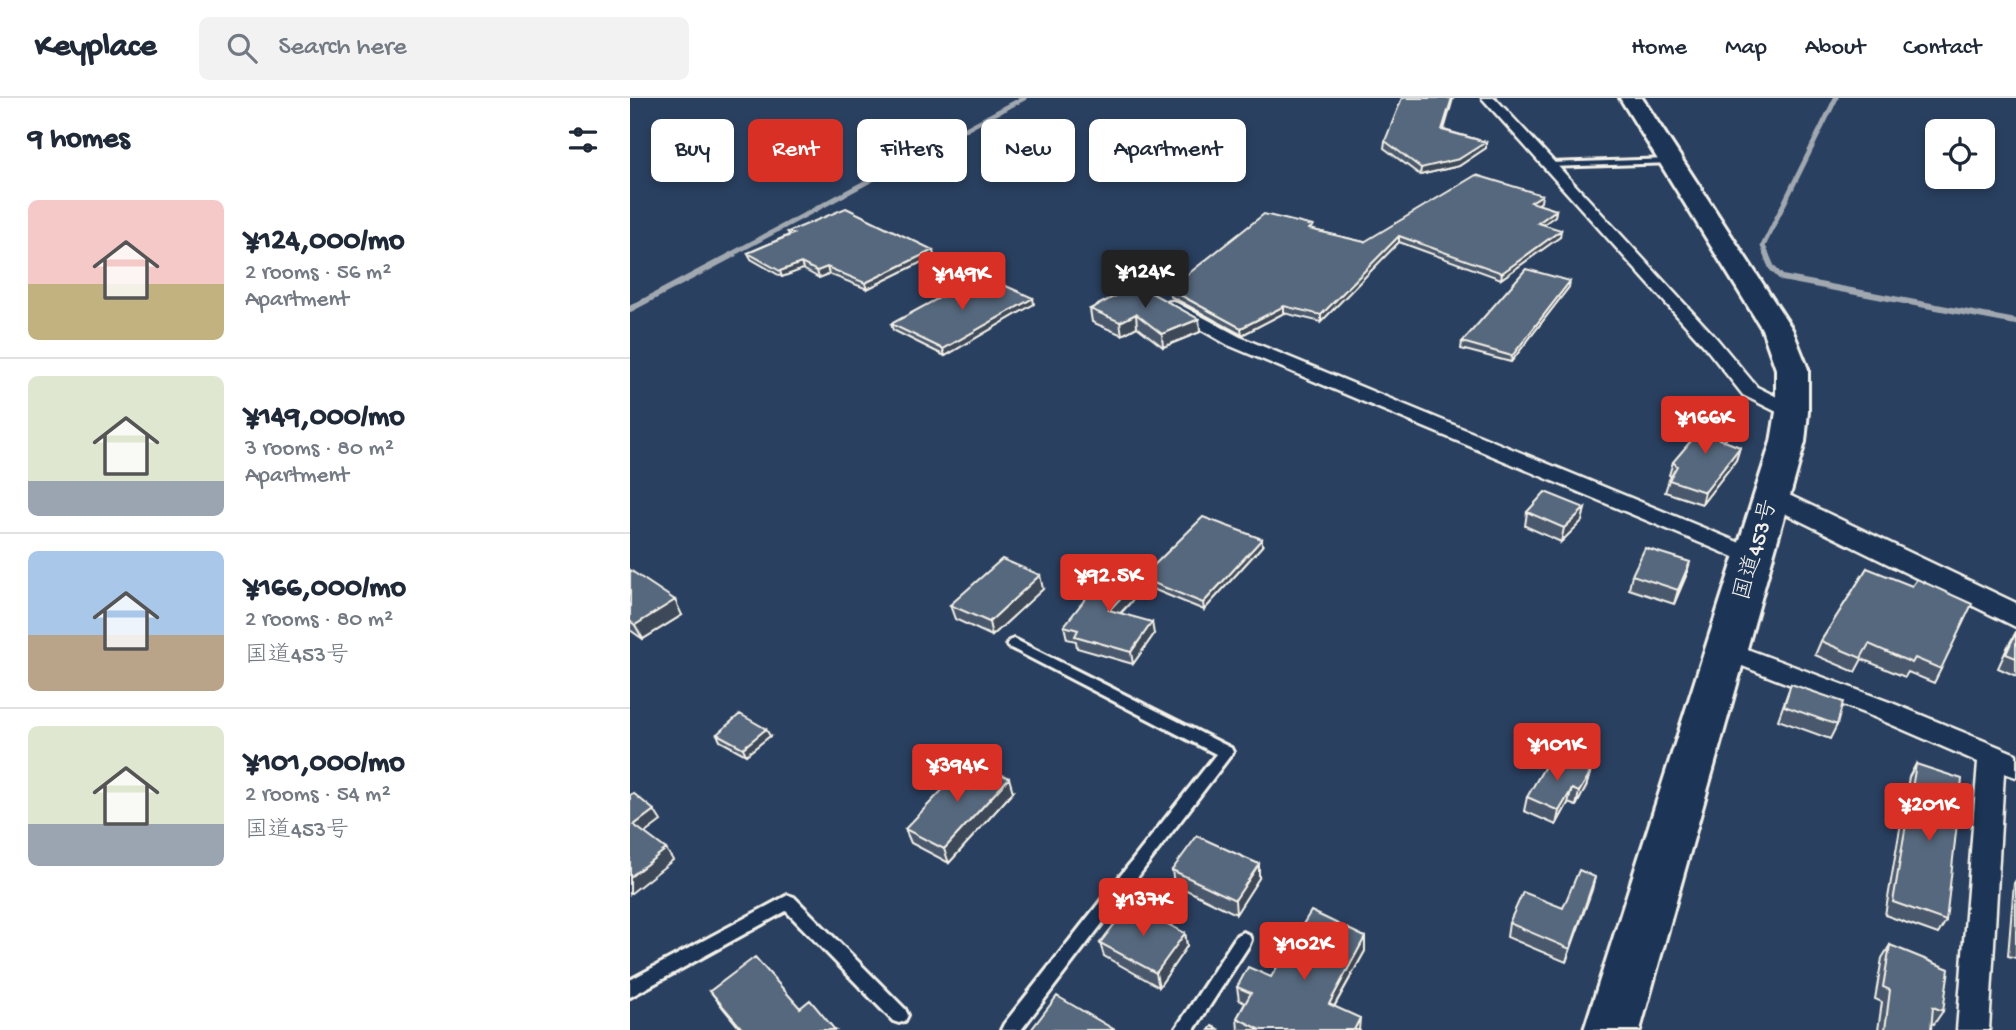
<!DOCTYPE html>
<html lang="en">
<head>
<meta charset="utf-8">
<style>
  body { margin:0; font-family:"Gochi Hand","Klee One",sans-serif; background:#f2f2f3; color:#1f2937; height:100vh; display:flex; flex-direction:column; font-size:26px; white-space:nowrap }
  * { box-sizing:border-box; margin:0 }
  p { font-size:23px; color:#747a83 }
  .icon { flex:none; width:38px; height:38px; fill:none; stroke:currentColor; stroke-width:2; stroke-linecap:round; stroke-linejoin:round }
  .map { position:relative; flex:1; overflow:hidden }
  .drawer { display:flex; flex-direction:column; background:#fff; width:630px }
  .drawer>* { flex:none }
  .top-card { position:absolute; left:21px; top:21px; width:665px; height:63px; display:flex; gap:14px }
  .buttons { position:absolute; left:1295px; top:21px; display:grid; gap:14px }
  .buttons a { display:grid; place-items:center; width:70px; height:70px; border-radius:10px; background:#fff; box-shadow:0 4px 10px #0003; font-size:35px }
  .price { position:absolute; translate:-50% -60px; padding:0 16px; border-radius:7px; background:#d93025; color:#fff; font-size:23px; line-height:46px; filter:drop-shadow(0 2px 4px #0008) }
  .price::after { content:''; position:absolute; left:50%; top:42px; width:21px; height:16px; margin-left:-10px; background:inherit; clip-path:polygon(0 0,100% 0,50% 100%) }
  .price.on { background:#222; color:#fff }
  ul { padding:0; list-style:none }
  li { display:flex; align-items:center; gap:21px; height:175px; padding:0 28px }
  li+li { border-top:2px solid #e0e1e3 }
  li span { display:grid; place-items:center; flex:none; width:196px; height:140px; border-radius:10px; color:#555 }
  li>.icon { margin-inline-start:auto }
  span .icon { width:84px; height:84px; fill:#fffc; stroke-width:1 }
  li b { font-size:30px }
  h2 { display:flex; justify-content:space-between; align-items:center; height:84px; padding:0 28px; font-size:30px }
  .pill { padding:0 24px; border-radius:10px; background:#fff; box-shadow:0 4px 10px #0003; font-size:24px; line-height:63px }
  .pill.on { background:#d93025; color:#fff }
  header { display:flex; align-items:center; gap:42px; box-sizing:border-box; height:98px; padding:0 35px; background:#fff; border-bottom:2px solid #e0e1e3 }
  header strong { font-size:33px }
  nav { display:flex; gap:38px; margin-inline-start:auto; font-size:24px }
  .search { width:490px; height:63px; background:#f2f2f3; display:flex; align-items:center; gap:18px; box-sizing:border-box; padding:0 24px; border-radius:10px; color:#747a83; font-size:26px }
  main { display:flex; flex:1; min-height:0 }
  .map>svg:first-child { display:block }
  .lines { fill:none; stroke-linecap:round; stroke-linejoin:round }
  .stream-far1 { stroke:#a1a8b0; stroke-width:5 }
  .stream { stroke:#a1a8b0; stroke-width:6 }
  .service-casing { stroke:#f4f1e8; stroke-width:6 }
  .minor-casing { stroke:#f4f1e8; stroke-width:5 }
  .tertiary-casing { stroke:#f4f1e8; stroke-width:5 }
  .trunk-casing { stroke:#f4f1e8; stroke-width:6 }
  .service { fill:#1d3557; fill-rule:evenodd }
  .minor { fill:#1d3557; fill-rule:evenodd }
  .tertiary { fill:#1d3557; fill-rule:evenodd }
  .trunk { fill:#1d3557; fill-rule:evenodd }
  .wall { fill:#4a596c; stroke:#f4f1e8; stroke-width:2 }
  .shaded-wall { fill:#3c4858; stroke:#f4f1e8; stroke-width:2 }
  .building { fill:#56677d; stroke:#f4f1e8; stroke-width:2 }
  .labels { text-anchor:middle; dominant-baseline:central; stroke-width:5; stroke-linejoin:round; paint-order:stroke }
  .street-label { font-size:23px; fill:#f4f1e8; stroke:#1d3557 }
</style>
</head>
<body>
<header>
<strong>Keyplace</strong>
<div class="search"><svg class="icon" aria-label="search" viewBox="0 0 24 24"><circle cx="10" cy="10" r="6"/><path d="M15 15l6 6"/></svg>Search here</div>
<nav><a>Home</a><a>Map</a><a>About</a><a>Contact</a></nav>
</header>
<main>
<section class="drawer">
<h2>9 homes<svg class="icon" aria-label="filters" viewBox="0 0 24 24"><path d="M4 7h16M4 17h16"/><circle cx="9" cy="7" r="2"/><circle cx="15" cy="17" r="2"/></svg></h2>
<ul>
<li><span style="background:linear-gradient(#f6c9c9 60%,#c2b280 0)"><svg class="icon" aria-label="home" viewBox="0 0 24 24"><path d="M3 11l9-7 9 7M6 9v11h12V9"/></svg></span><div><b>¥124,000/mo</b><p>2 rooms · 56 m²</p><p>Apartment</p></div></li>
<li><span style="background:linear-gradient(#dfe7d0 75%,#9aa5b1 0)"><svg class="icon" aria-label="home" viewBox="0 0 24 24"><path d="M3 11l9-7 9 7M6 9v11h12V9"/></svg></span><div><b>¥149,000/mo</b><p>3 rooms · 80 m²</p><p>Apartment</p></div></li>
<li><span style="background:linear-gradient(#a9c7e8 60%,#b9a48a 0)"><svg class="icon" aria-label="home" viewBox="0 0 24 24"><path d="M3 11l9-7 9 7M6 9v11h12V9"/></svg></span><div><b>¥166,000/mo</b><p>2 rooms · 80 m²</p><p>国道453号</p></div></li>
<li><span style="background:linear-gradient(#dfe7d0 70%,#9aa5b1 0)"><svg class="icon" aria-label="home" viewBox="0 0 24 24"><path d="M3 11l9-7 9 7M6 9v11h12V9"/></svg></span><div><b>¥101,000/mo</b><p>2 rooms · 54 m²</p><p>国道453号</p></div></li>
</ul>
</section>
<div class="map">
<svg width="1386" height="932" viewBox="0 0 1386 932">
  <rect width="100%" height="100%" fill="#2a4060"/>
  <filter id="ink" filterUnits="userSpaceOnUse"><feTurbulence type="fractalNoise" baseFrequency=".0143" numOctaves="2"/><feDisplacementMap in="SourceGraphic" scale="14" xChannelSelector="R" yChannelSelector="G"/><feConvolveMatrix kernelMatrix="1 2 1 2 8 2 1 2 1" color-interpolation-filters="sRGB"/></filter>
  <g filter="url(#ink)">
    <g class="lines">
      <path class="stream-far1" d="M 100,157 L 394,0
        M 1137,157 L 1133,148 L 1206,0"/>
      <path class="stream" d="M 1136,156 L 1142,170 L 1152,180 L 1386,224
        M 0,211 L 104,156"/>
      <defs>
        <path id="service" d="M 1040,61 L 1043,61 L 1043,65 L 919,69 L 915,67 L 919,65 Z
          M 384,541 L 601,650 L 603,654 L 391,932 L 371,932 L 374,926 L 586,656 L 379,549 L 377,546 L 379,543 Z
          M 158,797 L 164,799 L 275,911 L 278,917 L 275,923 L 269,925 L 263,923 L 156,813 L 0,899 L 0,882 Z
          M 613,834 L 619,837 L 621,842 L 619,847 L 564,932 L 545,932 L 607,837 Z"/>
        <path id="minor" d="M 852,0 L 865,0 L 1087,241 L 1127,289 L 1169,310 L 1172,314 L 1169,318 L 1155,318 L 1113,297 L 1075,249 Z
          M 543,203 L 610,239 L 1132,454 L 1135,459 L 1132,464 L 1124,467 L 1116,464 L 598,247 L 537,212 L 534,208 L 537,204 Z
          M 1098,544 L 1262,605 L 1386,656 L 1386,679 L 1374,675 L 1359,932 L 1327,932 L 1348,664 L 1244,619 L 1089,559 L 1086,553 L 1089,547 Z"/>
        <path id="tertiary" d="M 1142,389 L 1386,505 L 1386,529 L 1132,404 L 1128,398 L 1132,392 Z"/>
        <path id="trunk" d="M 990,0 L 1012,0 L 1162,231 L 1178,271 L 1178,314 L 1175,344 L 1010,932 L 954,932 L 1141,344 L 1146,314 L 1146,271 L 1132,231 Z"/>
      </defs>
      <use href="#service" class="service-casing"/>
      <use href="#minor" class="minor-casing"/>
      <use href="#tertiary" class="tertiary-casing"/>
      <use href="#trunk" class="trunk-casing"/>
      <use href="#service" class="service"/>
      <use href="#minor" class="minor"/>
      <use href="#tertiary" class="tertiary"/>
      <use href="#trunk" class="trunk"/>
    </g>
    <path class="wall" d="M 814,32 L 856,44 L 856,50 L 829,68 L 790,77 L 754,50 L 755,43 Z
      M 911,104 L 907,106 L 926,112 L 925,118 L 913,126 L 930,139 L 871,181 L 769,144 L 691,224 L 654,215 L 612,237 L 540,198 L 539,191 L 683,132 L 734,144 Z
      M 158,134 L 304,158 L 237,191 L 199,176 L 189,180 L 173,171 L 152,179 L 121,161 L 118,155 L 159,137 Z
      M 939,189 L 881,264 L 831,251 L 832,244 Z
      M 404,206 L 315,258 L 263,232 L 261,226 Z
      M 460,211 L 569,221 L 570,234 L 533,249 L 507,229 L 492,237 L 462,224 Z
      M 1100,336 L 1094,343 L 1110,349 L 1106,362 L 1072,406 L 1035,394 L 1039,382 L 1041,378 L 1039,377 L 1043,364 Z
      M 955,410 L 952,423 L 931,444 L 895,428 L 897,414 Z
      M 632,448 L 574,512 L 513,487 L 513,491 L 491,515 L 524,536 L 503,566 L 447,550 L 446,543 L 437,541 L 434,528 L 512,480 Z
      M 1237,470 L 1311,571 L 1304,585 L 1278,574 L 1275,579 L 1232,561 L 1225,574 L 1185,557 L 1191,543 Z
      M 0,472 L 52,517 L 13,541 L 0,532 Z
      M 1002,477 L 1056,478 L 1044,506 L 999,491 Z
      M 413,491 L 362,538 L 325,521 L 320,507 Z
      M 1386,534 L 1386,578 L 1368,570 L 1378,548 Z
      M 1161,586 L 1207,627 L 1200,641 L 1148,622 Z
      M 87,636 L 140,638 L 116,657 L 90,643 Z
      M 1286,666 L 1316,823 L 1308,836 L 1255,817 L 1279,679 Z
      M 960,675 L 956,689 L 946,708 L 938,705 L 926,727 L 894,713 L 897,699 Z
      M 383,694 L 319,765 L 281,745 L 275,731 Z
      M 542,772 L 629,780 L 606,816 L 544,786 Z
      M 965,779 L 936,864 L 877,839 L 879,825 L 933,810 Z
      M 1386,782 L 1386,860 L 1378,858 L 1384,785 Z
      M 555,835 L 557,848 L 529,889 L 474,858 L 470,845 Z
      M 735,839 L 735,853 L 704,909 L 729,932 L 608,932 L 607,920 L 615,905 L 609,902 L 607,889 L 641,879 Z
      M 1260,847 L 1313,913 L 1304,926 L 1301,925 L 1301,932 L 1248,932 L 1252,904 L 1245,901 L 1252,860 Z
      M 80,893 L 170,910 L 205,932 L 111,932 L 93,910 Z"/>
    <path class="shaded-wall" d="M 822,0 L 824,0 L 823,1 L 812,39 L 812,32 Z
      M 856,44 L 856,50 L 829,68 L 790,77 L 791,70 Z
      M 912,97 L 911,104 L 901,111 L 901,104 Z
      M 926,112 L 925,118 L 907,131 L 908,125 Z
      M 931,132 L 930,139 L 871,181 L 872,175 Z
      M 769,138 L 769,144 L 691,224 L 691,217 Z
      M 303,152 L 304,158 L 237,191 L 235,185 Z
      M 171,165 L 173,171 L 152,179 L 150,173 Z
      M 197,169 L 199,176 L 189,180 L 187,173 Z
      M 940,183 L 939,189 L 881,264 L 882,258 Z
      M 403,200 L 404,206 L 315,258 L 313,251 Z
      M 654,208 L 654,215 L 612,237 L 611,230 Z
      M 506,216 L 507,229 L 492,237 L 490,224 Z
      M 569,221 L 570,234 L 533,249 L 532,236 Z
      M 1103,324 L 1100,336 L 1085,354 L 1089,341 Z
      M 1110,349 L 1106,362 L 1072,406 L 1075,394 Z
      M 955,410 L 952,423 L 931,444 L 934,430 Z
      M 632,441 L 632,448 L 574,512 L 573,505 Z
      M 1060,464 L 1056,478 L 1044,506 L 1048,492 Z
      M 410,477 L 413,491 L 362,538 L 359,524 Z
      M 511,479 L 513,491 L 482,524 L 479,512 Z
      M 45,502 L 52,517 L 13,541 L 5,527 Z
      M 522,524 L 524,536 L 503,566 L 501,554 Z
      M 136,631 L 140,638 L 116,657 L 113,650 Z
      M 960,675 L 956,689 L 946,708 L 949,694 Z
      M 379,680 L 383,694 L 319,765 L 314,751 Z
      M 942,691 L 938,705 L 926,727 L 929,713 Z
      M 24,712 L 31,723 L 11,738 L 4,727 Z
      M 36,751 L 43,762 L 0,796 L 0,779 Z
      M 629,766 L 629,780 L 606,816 L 605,802 Z
      M 965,779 L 962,792 L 936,864 L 940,851 Z
      M 555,835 L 557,848 L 529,889 L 526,875 Z
      M 735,839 L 735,853 L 698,919 L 699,906 Z
      M 730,920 L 729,932 L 724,932 Z"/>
    <path class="building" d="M 772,0 L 822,0 L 812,32 L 856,44 L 829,61 L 791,70 L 755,43 Z
      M 846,77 L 912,97 L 901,104 L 926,112 L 908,125 L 931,132 L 872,175 L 769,138 L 691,217 L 654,208 L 611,230 L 539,191 L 634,116 L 683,128 L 679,131 L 734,144 Z
      M 216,110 L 303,152 L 235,185 L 197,169 L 187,173 L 171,165 L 150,173 L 118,155 L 163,136 L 158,134 Z
      M 896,171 L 940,183 L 882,258 L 832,244 Z
      M 351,177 L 403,200 L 313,251 L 261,226 Z
      M 507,187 L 569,221 L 532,236 L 506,216 L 490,224 L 460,211 Z
      M 1083,317 L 1103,324 L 1089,341 L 1110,349 L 1075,394 L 1039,382 L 1047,368 L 1043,364 Z
      M 915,394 L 955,410 L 934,430 L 897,414 Z
      M 573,419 L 632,441 L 573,505 L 511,480 Z
      M 1015,450 L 1060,464 L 1048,492 L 1002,477 Z
      M 372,461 L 410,477 L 359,524 L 320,507 Z
      M 482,467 L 511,479 L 479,512 L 522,524 L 501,554 L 445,538 L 448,532 L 434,528 Z
      M 1237,470 L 1282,488 L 1287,481 L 1342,506 L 1311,571 L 1285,560 L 1282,565 L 1239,546 L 1231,560 L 1191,543 Z
      M 0,472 L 45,502 L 5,527 L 0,523 Z
      M 1386,534 L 1386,560 L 1376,556 Z
      M 1161,586 L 1213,604 L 1207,627 L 1154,608 Z
      M 110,616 L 136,631 L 113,650 L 87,636 Z
      M 921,658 L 960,675 L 949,694 L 942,691 L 929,713 L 897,699 Z
      M 341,662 L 379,680 L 314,751 L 275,731 Z
      M 1286,666 L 1332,681 L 1316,823 L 1263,804 Z
      M 3,695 L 24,712 L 4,727 L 36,751 L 0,779 L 0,697 Z
      M 567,738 L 629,766 L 605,802 L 542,772 Z
      M 949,772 L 965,779 L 940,851 L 879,825 L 893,794 L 933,810 Z
      M 500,806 L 555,835 L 526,875 L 470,845 Z
      M 681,813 L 735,839 L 699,906 L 730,920 L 724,932 L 631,932 L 607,920 L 621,895 L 607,889 L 618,869 L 641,879 Z
      M 1260,847 L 1319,871 L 1313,913 L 1303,909 L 1301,932 L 1255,932 L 1260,892 L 1253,889 Z
      M 125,859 L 170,910 L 180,902 L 205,932 L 113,932 L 80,893 Z
      M 427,898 L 485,932 L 401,932 Z
      M 582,928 L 590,932 L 579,932 Z"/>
  </g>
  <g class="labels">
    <g class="street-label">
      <text transform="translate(1127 452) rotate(-74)">国道453号</text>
    </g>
  </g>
</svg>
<div class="buttons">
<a><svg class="icon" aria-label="locate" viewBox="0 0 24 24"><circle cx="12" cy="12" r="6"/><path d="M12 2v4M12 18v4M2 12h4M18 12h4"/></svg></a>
</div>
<b class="price on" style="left:515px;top:212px">¥124K</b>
<b class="price" style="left:332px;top:214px">¥149K</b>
<b class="price" style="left:1075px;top:358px">¥166K</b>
<b class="price" style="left:479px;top:516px">¥92.5K</b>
<b class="price" style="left:927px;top:685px">¥101K</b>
<b class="price" style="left:327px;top:706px">¥394K</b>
<b class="price" style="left:1299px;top:745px">¥201K</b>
<b class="price" style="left:513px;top:840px">¥137K</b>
<b class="price" style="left:674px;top:884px">¥102K</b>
<div class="top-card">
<a class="pill">Buy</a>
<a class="pill on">Rent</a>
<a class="pill">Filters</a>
<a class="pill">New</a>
<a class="pill">Apartment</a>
</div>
</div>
</main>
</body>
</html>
